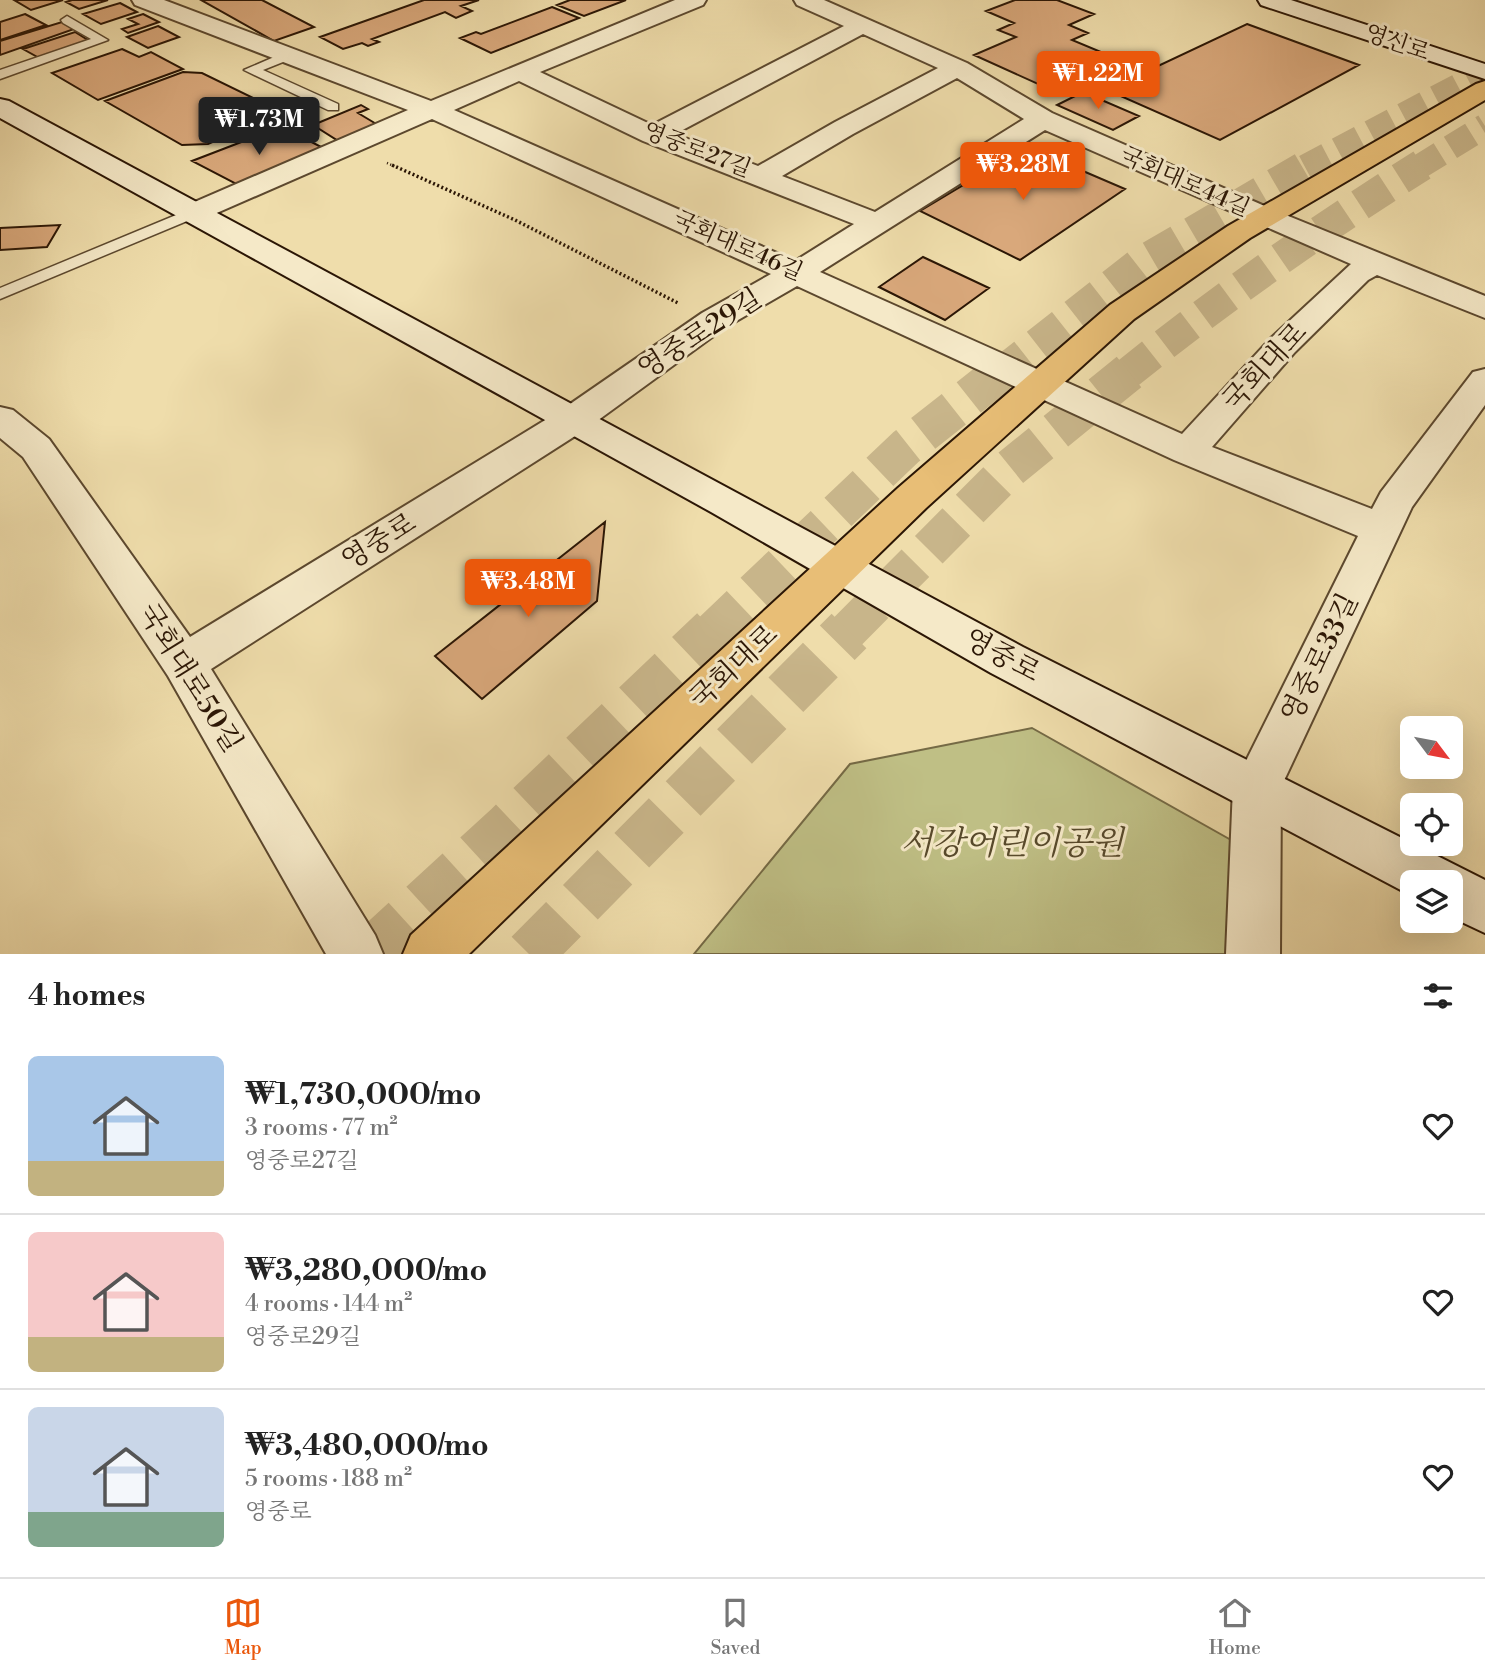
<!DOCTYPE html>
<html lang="en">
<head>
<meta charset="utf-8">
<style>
  body { margin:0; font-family:"Libre Bodoni","Noto Serif KR",serif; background:#f6f6f6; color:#222; height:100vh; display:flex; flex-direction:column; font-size:26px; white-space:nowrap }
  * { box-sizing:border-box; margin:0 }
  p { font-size:23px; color:#767676 }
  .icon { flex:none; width:38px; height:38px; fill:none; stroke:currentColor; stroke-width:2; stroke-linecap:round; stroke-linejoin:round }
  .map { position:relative; height:954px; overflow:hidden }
  .details { display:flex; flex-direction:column; background:#fff; flex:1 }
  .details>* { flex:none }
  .needle { width:46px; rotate:122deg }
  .tools { position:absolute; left:1400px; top:716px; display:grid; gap:14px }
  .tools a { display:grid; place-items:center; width:63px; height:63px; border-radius:10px; background:#fff; box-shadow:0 7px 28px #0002; font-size:35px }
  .price { position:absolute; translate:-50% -60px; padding:0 16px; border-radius:7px; background:#ea580c; color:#fff; font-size:23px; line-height:46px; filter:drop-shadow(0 2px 4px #0008) }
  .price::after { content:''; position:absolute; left:50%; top:42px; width:21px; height:16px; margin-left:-10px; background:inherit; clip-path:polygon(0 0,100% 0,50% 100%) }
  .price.selected { background:#222; color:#fff }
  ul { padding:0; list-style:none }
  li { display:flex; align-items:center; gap:21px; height:175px; padding:0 28px }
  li+li { border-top:2px solid #e0e0e0 }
  li span { display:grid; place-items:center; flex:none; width:196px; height:140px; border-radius:10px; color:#555 }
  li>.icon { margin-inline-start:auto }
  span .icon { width:84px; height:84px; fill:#fffc; stroke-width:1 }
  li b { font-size:30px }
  h2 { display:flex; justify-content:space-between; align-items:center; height:84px; padding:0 28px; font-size:30px }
  .dock { display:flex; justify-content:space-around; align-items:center; height:98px; border-top:2px solid #e0e0e0; background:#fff; font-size:19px; color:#767676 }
  .dock a { display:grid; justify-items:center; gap:4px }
  .dock .selected { color:#ea580c }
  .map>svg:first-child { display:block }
  .green { fill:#bfbf85; stroke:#756a45; stroke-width:2 }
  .building { fill:#d9a87b; stroke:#2b1605; stroke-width:2 }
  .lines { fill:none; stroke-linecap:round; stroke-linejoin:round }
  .trunk-tunnel-far3 { stroke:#c8b58a; stroke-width:25; stroke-dasharray:25 12; stroke-linecap:butt }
  .trunk-tunnel-far2 { stroke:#c8b58a; stroke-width:32; stroke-dasharray:32 16; stroke-linecap:butt }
  .trunk-tunnel-far1 { stroke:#c8b58a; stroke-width:39; stroke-dasharray:39 19; stroke-linecap:butt }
  .trunk-tunnel { stroke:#c8b58a; stroke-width:49; stroke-dasharray:49 24; stroke-linecap:butt }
  .service-casing { stroke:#5c482e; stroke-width:3 }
  .minor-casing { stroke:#5c482e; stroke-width:4 }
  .secondary-casing { stroke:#2b1605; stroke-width:4 }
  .primary-casing { stroke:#2b1605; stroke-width:4 }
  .path-far1 { stroke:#2b1605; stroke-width:2.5; stroke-dasharray:1 2.5; stroke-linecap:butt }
  .path { stroke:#2b1605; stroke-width:3.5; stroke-dasharray:2 2.5; stroke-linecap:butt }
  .service { fill:#f5e9c8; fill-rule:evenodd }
  .minor { fill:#f5e9c8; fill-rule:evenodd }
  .secondary { fill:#f5e9c8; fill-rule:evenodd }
  .primary { fill:#e8be76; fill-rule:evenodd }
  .labels { text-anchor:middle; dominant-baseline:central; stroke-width:6; stroke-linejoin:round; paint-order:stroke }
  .far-street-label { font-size:23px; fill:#2b1605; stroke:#f5e9c8 }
  .street-label { font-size:28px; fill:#2b1605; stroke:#f5e9c8 }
  .near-park-label { font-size:33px; font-style:italic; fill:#57492b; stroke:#f5e9c8 }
</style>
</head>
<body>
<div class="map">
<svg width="1485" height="954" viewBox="0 0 1485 954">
  <rect width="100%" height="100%" fill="#efddab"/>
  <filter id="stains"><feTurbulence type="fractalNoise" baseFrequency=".00286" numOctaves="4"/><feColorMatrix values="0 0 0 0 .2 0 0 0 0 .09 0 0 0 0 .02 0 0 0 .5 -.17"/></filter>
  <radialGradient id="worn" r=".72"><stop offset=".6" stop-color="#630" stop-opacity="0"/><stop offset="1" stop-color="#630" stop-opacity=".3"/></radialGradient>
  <path class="green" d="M 1032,728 L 1231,840 L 1226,954 L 694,954 L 850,764 Z"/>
  <path class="building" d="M 14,0 L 63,0 L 31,10 Z
    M 72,0 L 108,0 L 79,9 L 66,2 Z
    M 201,0 L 262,0 L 314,27 L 274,41 Z
    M 424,0 L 479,0 L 461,6 L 472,11 L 456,18 L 445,12 L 372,39 L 379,42 L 368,46 L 362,43 L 343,49 L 320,37 Z
    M 570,0 L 626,0 L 584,16 L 557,5 Z
    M 1015,0 L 1057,0 L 1094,14 L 1069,25 L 1088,33 L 1072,40 L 1125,62 L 1058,93 L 974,55 L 1016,37 L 998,30 L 1014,23 L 986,11 Z
    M 120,3 L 137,12 L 101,24 L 83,14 Z
    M 552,7 L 579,18 L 491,53 L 460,38 L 476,32 L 481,34 Z
    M 25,14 L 46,25 L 0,40 L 0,22 Z
    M 143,14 L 159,22 L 128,33 L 122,29 L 138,24 L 128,19 Z
    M 62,22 L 77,28 L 0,55 L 0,41 Z
    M 1247,24 L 1359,65 L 1220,140 L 1107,90 Z
    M 158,26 L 179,37 L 148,48 L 127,37 Z
    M 75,32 L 91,42 L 41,59 L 23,49 Z
    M 122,49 L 139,57 L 151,52 L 183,69 L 98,100 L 52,73 Z
    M 183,72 L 202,73 L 282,112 L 208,144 L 182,145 L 105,101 Z
    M 1083,92 L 1139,116 L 1113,130 L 1057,105 Z
    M 361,105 L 368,109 L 358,113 L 378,125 L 340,142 L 313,125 Z
    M 275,129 L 292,137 L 298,135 L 327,150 L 242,187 L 192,161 Z
    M 1027,147 L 1125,189 L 1020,260 L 920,211 Z
    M 60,225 L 47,247 L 0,250 L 0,228 Z
    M 923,257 L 989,288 L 945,320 L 879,287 Z
    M 605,522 L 597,601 L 482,699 L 435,656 Z"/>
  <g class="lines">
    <path class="trunk-tunnel-far3" d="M 1305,167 L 1485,72
      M 1419,167 L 1485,126"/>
    <path class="trunk-tunnel-far2" d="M 999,374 L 1140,263 L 1308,165
      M 1127,374 C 1220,299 1320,229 1422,165"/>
    <path class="trunk-tunnel-far1" d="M 712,632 L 906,447 L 1001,372
      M 847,632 L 1008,470 L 1129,372"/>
    <path class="trunk-tunnel" d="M 369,954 L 508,827 L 714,631
      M 529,954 L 849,631"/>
    <defs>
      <path id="service" d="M 67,16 L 108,40 L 0,79 L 0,70 L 91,39 L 63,23 L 61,20 Z
        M 288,51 L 293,52 L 293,58 L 263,70 L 338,104 L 338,110 L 328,110 L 244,70 Z
        M 193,208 L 199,210 L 201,213 L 199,216 L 0,299 L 0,288 Z"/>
      <path id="minor" d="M 132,0 L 164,0 L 431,101 L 675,0 L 706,0 L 703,5 L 540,72 L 652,125 L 844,26 L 797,5 L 794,0 L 824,0 L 967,63 L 1052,113 L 1276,211 L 1485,296 L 1485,318 L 1377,275 L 1368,280 L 1295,352 L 1212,447 L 1372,509 L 1381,492 L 1473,372 L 1485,369 L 1485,405 L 1412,507 L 1281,787 L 1280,954 L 1226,954 L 1233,787 L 1358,536 L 1174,460 L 797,286 L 726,327 L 586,429 L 211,669 L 375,935 L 383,954 L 326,954 L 168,676 L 23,457 L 0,438 L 0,407 L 13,410 L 49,439 L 190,637 L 560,411 L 702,313 L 771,274 L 432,119 L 203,219 L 193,222 L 183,219 L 178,213 L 183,207 L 408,110 L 135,5 ZM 863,34 L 938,68 L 835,122 L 758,166 L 675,134 ZM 957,78 L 1024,119 L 875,212 L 782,176 L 853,134 ZM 519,81 L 643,141 L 854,224 L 795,261 L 454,110 ZM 1045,130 L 1351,264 L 1271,338 L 1182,434 L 820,272 Z"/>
      <path id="secondary" d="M 1258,0 L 1291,0 L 1485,64 L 1485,79 L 1261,5 Z
        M 0,99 L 9,101 L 1023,647 L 1485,880 L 1485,933 L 1451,917 L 1451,882 L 1412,882 L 1412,896 L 991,673 L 711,512 L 0,118 Z"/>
      <path id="primary" d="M 1485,81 L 1485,100 L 1250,238 L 1134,319 L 926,508 L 469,954 L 403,954 L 411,935 L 898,488 L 1110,305 L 1228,226 L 1476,84 Z"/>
    </defs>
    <use href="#service" class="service-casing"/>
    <use href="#minor" class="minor-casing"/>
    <use href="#secondary" class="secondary-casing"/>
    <use href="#primary" class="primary-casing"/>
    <path class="path-far1" d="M 387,163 L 396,167"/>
    <path class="path" d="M 392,165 L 515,220 L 678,303"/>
    <use href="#service" class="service"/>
    <use href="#minor" class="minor"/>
    <use href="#secondary" class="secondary"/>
    <use href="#primary" class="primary"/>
  </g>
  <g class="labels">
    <g class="far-street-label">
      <text transform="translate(1397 43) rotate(19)">영신로</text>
      <text transform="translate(697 150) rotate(21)">영중로27길</text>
      <text transform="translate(1185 182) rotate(24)">국회대로44길</text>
      <text transform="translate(738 246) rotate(24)">국회대로46길</text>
    </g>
    <g class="street-label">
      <text transform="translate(700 334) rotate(-33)">영중로29길</text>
      <text transform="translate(1265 367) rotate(-47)">국회대로</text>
      <text transform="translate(379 542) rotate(-32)">영중로</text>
      <text transform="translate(1002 656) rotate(28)">영중로</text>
      <text transform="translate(1320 658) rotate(-64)">영중로33길</text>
      <text transform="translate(734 667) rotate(-43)">국회대로</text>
      <text transform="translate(190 678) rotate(58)">국회대로50길</text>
    </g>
    <g class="near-park-label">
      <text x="1012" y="844">서강어린이공원</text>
    </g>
  </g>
  <rect width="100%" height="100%" filter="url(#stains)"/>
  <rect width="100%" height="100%" fill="url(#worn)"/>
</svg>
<div class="tools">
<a><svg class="needle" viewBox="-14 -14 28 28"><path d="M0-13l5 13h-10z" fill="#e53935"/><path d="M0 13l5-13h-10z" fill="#767676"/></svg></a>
<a><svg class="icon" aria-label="locate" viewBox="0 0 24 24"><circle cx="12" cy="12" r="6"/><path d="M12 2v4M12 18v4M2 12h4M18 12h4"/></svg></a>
<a><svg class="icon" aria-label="layers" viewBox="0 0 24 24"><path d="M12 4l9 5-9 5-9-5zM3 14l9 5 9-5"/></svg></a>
</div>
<b class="price" style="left:1098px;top:111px">₩1.22M</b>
<b class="price selected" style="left:259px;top:157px">₩1.73M</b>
<b class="price" style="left:1023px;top:202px">₩3.28M</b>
<b class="price" style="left:528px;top:619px">₩3.48M</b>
</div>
<section class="details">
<h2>4 homes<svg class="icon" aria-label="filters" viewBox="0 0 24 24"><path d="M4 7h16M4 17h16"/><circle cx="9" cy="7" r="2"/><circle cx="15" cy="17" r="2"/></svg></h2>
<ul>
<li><span style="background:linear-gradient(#a9c7e8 75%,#c2b280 0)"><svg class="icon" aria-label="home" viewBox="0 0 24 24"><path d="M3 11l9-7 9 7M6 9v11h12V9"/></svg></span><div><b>₩1,730,000/mo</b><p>3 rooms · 77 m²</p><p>영중로27길</p></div><svg class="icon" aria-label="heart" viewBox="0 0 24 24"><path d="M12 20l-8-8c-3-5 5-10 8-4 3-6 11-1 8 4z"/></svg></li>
<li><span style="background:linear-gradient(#f6c9c9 75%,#c2b280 0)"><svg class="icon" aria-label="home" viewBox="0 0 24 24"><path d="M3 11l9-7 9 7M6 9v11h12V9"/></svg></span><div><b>₩3,280,000/mo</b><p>4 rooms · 144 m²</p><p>영중로29길</p></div><svg class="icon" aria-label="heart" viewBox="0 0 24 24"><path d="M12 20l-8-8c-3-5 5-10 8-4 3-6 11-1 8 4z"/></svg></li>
<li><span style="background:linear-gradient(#c9d6e8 75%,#7fa58c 0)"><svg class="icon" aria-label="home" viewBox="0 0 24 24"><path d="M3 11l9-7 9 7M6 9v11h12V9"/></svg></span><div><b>₩3,480,000/mo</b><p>5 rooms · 188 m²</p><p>영중로</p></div><svg class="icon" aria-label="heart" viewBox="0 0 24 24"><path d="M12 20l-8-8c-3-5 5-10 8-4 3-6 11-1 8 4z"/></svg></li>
</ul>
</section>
<nav class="dock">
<a class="selected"><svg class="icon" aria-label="map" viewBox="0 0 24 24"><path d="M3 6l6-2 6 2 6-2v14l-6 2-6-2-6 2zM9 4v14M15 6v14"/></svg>Map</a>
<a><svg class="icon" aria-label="saved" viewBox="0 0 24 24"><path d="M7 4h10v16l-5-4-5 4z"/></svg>Saved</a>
<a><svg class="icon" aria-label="home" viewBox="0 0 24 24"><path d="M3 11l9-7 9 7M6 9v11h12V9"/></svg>Home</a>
</nav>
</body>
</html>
